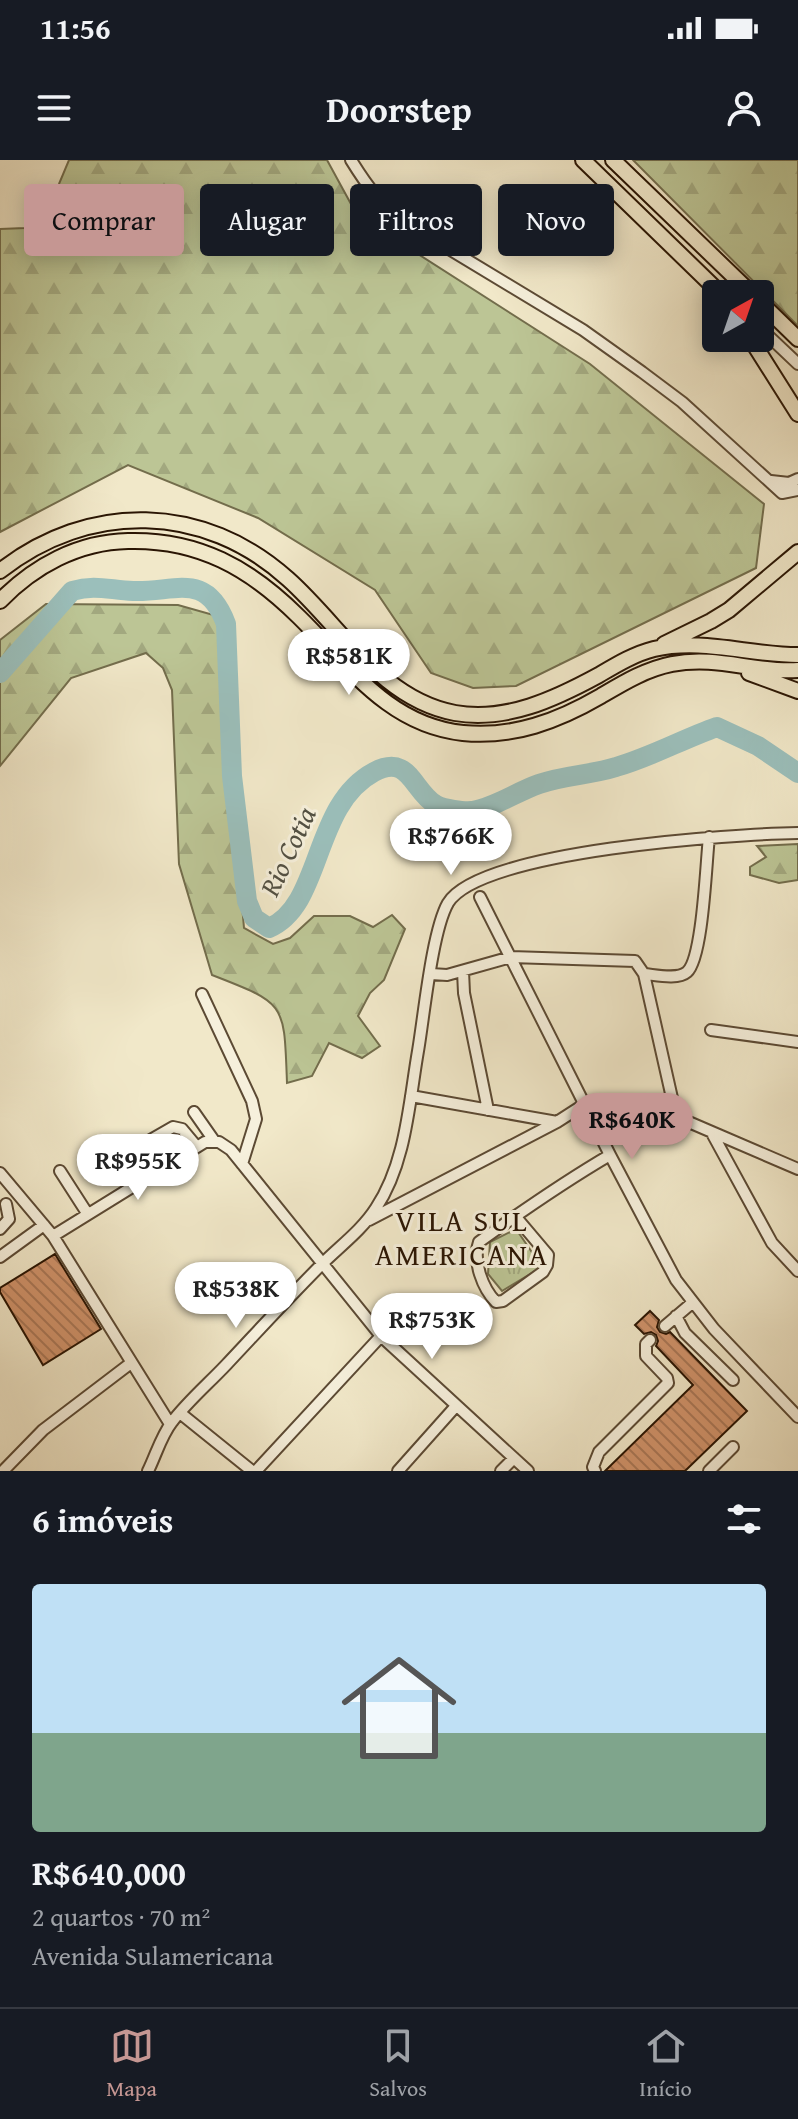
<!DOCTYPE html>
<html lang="pt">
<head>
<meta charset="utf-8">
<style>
  body { margin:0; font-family:"Gentium Book Plus",serif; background:#20242c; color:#f1f3f6; height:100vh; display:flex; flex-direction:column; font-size:30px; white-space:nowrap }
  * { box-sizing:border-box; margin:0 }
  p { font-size:26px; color:#9ea1a6 }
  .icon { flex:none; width:44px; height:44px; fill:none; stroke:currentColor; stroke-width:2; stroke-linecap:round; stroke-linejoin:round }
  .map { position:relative; height:1311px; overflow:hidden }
  .side { display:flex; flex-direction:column; background:#171b24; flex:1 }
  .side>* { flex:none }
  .guide { position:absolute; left:24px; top:24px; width:750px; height:72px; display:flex; gap:16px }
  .needle { width:52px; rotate:40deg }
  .buttons { position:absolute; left:702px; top:120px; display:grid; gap:16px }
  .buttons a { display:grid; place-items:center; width:72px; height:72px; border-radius:8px; background:#171b24; box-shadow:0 4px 20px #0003; font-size:40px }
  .price { position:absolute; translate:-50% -68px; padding:0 18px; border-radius:28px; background:#fff; color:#222; font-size:26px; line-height:52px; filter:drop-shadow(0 2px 4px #0008) }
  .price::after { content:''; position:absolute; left:50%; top:48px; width:24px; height:18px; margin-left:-12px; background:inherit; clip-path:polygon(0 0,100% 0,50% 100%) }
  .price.on { background:#c59692; color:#111 }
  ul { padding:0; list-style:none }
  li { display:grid; align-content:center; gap:16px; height:424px; padding:0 32px }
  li+li { border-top:2px solid #363941 }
  li span { display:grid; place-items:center; height:248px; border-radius:8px; color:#555 }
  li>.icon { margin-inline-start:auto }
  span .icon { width:144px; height:144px; fill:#fffc; stroke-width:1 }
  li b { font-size:34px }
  h2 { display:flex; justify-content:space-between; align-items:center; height:96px; padding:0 32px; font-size:34px }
  .tag { padding:0 28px; border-radius:8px; background:#171b24; box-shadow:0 4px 20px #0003; font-size:28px; line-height:72px }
  .tag.on { background:#c59692; color:#111 }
  .status { display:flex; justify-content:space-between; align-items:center; height:56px; padding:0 40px; background:#171b24; direction:ltr }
  .status svg { height:22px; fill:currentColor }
  header { display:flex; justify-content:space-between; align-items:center; height:104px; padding:0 32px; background:#171b24; font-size:36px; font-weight:600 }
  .tabs { display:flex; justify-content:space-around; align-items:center; height:112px; border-top:2px solid #363941; background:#171b24; font-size:22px; color:#9ea1a6 }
  .tabs a { display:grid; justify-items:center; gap:4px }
  .tabs .on { color:#c59692 }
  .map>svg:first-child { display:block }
  .grass { fill:url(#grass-tufts); stroke:#736d4c; stroke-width:2 }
  .forest { fill:url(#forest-firs); stroke:#736d4c; stroke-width:2 }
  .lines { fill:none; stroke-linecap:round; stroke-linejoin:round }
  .river { stroke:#9bbfbb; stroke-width:20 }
  .building { fill:url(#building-back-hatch); stroke:#2a1503; stroke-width:2 }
  .minor-casing { stroke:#5c4a34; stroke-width:14 }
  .major-casing { stroke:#2a1503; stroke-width:18 }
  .minor { stroke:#f6f0dc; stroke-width:10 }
  .major { stroke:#f1e8c9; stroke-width:14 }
  .labels { text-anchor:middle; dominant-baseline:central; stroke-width:6; stroke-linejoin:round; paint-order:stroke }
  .water-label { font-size:28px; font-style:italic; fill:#525043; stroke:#f6f0dc }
  .quarter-label { font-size:30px; letter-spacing:2px; fill:#2a1503; stroke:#f6f0dc }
</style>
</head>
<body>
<div class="status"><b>11:56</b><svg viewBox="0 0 49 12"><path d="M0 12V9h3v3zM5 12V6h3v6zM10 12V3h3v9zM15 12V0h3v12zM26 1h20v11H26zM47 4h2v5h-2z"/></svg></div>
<header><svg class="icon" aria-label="menu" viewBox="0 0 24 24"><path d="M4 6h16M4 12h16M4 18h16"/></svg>Doorstep<svg class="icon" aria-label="person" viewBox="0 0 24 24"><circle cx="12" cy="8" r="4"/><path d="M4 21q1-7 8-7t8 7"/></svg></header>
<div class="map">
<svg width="798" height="1311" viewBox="0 0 798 1311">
  <defs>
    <pattern id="grass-tufts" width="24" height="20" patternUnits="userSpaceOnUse" patternTransform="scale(2)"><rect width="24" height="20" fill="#bcc595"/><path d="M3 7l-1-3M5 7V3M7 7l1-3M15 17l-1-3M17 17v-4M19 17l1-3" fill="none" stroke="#a2a87f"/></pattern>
    <pattern id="forest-firs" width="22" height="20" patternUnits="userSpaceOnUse" patternTransform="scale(2)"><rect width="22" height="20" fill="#bcc595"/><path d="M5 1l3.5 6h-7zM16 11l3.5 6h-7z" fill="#a2a87f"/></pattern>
    <pattern id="building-back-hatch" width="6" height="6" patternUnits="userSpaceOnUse" patternTransform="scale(2)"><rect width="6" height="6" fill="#d0936b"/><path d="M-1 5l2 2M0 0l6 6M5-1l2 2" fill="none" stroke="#a97756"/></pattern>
  </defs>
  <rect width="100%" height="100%" fill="#f1e8c9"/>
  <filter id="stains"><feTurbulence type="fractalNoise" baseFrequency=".0025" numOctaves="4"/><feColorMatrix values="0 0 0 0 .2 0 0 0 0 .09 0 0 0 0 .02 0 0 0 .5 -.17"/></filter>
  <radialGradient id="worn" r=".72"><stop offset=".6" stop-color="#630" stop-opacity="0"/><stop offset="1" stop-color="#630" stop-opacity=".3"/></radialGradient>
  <path class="grass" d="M 516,1069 L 542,1107 L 502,1131 L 488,1114 L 490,1082 Z"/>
  <path class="forest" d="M 69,0 L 327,0 L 357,55 L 590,204 L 764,344 L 756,408 L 516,526 L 473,528 L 431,513 L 375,430 L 258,358 L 128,305 L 0,372 L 0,69 L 25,68 L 59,24 Z
    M 633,0 L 798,0 L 798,166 Z
    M 46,444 L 178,445 L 217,456 L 244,768 L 273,784 L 290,778 L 314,756 L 350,756 L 373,767 L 392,755 L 405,769 L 384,820 L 370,833 L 358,856 L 380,886 L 362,898 L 329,883 L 312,916 L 287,923 C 284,843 287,844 212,815 L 179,704 L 172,530 L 163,508 L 146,493 L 71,518 L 0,606 L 0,480 Z
    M 798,684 L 798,720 L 779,723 L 750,715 L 750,707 L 766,697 L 757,686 Z"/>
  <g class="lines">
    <path class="river" d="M 0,513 L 72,431 C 95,424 109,430 133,431 C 174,433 206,410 226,464 L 232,616 L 247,741 L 254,758 L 269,768 C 323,745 312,645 374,612 C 410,593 412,631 436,645 C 443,649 464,652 472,651 C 496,647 516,632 539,624 C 564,615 591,615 616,607 C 651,597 683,579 717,567 L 758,586 L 798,613"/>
  </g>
  <path class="building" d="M 55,1094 L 101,1169 L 43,1205 L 0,1132 L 0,1128 Z
    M 475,1142 L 485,1156 L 454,1178 L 444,1165 Z
    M 650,1151 L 659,1160 L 657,1167 L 660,1172 L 666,1174 L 670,1172 L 747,1251 L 685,1311 L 605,1311 L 693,1225 L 656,1186 L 658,1181 L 656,1175 L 651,1172 L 644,1174 L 635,1165 Z"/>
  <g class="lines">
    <defs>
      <path id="minor" d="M 351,0 C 367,26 381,45 406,63 L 583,170 L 642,212 L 682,242 L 782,333 L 798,330
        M 760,168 L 798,204
        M 771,321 L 789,323 L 798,319
        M 480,737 L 610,995 L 676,1120 L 714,1169 L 798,1257
        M 463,811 L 464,833 L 488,950
        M 431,814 L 447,815 L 511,797 L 635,801 L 644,814 L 672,938 L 677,953 L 684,960 L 798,1009
        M 644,814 C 656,815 678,820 687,812 C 703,798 706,702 709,677
        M 202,834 L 252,941 L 256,959 L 242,1004
        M 711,870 L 798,882
        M 411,936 L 557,962
        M 194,952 L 215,982
        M 713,975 L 772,1083 L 798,1111
        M 126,994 L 173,967 L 182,969 L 197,987
        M 60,1011 L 87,1053
        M 0,1013 L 53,1076 L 170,1264
        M 515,1056 L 548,1095 L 547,1105 L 543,1112 L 503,1141 L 496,1142 C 483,1129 472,1101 479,1082 C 522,1051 564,1022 610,995
        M 369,1060 L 557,962 L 585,944
        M 0,1069 L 9,1059 L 6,1044
        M 53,1076 L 205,982 L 219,982 L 231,990 L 381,1176 L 528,1311
        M 0,1097 L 44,1065
        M 676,1156 L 685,1173 L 733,1220
        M 665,1166 L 692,1143
        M 180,1253 L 252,1311
        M 3,1311 L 43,1270 L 131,1203
        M 148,1311 C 156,1295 161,1276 172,1262 C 187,1242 208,1224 226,1205 C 258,1171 289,1137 322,1104 C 340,1086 362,1070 376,1048 C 406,1003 409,943 418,891 C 424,856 432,771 448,743 C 480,690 735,674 798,673
        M 256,1311 L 381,1176
        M 398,1311 L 456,1246
        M 501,1311 L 514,1298
        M 595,1311 L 593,1307 L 599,1292 L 668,1223 L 667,1218 L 646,1196 L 646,1184 L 650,1180
        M 709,1311 L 733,1287"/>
      <path id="major" d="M 583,0 L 721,134
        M 613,0 L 752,134
        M 760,142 L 798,179
        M 750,178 L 798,254
        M 0,411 C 89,341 204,343 288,419 C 342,467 380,539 455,553 C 506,562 555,539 599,515 C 616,505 634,494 654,489 C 702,478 749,495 798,495
        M 0,441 C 34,406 78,382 128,381 C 198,379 250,408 299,457 C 349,506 388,565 463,573 C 513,578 558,561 601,536 C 623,523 646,509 672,504 C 718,495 753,513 798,510
        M 664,484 L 711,461 L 729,450 L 798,392
        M 749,513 L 798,531"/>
    </defs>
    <use href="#minor" class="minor-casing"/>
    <use href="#major" class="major-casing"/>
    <use href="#minor" class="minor"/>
    <use href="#major" class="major"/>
  </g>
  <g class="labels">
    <g class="water-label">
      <text transform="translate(287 691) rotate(-65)">Rio Cotia</text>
    </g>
    <g class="quarter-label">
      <text x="462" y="1060">VILA SUL<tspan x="462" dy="34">AMERICANA</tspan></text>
    </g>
  </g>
  <rect width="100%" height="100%" filter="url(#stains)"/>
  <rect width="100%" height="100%" fill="url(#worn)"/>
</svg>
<div class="buttons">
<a><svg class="needle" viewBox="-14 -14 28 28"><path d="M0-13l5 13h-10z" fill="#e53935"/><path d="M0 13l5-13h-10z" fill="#9ea1a6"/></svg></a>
</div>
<b class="price" style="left:349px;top:537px">R$581K</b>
<b class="price" style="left:451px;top:717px">R$766K</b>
<b class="price on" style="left:632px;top:1001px">R$640K</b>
<b class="price" style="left:138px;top:1042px">R$955K</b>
<b class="price" style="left:236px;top:1170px">R$538K</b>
<b class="price" style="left:432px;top:1201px">R$753K</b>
<div class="guide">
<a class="tag on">Comprar</a>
<a class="tag">Alugar</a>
<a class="tag">Filtros</a>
<a class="tag">Novo</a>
</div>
</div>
<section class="side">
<h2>6 imóveis<svg class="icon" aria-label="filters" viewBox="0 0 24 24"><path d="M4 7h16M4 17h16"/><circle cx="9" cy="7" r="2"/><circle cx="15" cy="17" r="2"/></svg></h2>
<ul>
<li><span style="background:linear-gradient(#bfe0f5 60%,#7fa58c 0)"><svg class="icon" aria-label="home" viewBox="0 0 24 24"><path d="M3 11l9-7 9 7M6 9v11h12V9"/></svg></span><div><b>R$640,000</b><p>2 quartos · 70 m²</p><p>Avenida Sulamericana</p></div></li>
</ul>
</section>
<nav class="tabs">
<a class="on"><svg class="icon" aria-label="map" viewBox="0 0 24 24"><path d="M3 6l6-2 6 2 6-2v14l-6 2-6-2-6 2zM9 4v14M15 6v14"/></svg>Mapa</a>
<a><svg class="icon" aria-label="saved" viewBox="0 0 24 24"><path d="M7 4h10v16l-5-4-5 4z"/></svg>Salvos</a>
<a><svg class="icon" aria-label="home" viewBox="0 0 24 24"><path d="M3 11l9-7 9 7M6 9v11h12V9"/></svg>Início</a>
</nav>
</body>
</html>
